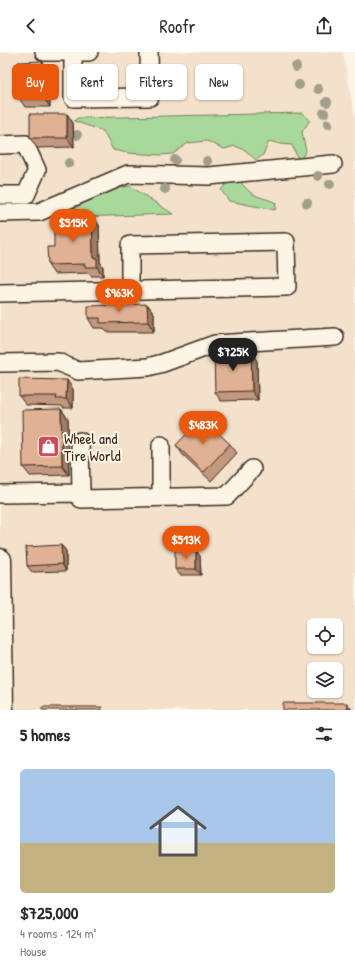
<!DOCTYPE html>
<html lang="en">
<head>
<meta charset="utf-8">
<style>
  body { margin:0; font-family:"Patrick Hand",sans-serif; background:#f2f2f3; color:#2b2b33; height:100vh; display:flex; flex-direction:column; font-size:15px; white-space:nowrap }
  * { box-sizing:border-box; margin:0 }
  p { font-size:13px; color:#7c7c81 }
  .icon { flex:none; width:22px; height:22px; fill:none; stroke:currentColor; stroke-width:2; stroke-linecap:round; stroke-linejoin:round }
  .map { position:relative; height:658px; overflow:hidden }
  .side { display:flex; flex-direction:column; background:#fff; flex:1 }
  .side>* { flex:none }
  .hud { position:absolute; left:12px; top:12px; width:331px; height:36px; display:flex; gap:8px }
  .fabs { position:absolute; left:307px; top:566px; display:grid; gap:8px }
  .fabs a { display:grid; place-items:center; width:36px; height:36px; border-radius:6px; background:#fff; box-shadow:0 1px 3px #0004; font-size:20px }
  .price { position:absolute; translate:-50% -34px; padding:0 9px; border-radius:14px; background:#ea580c; color:#fff; font-size:13px; line-height:26px; filter:drop-shadow(0 1px 2px #0008) }
  .price::after { content:''; position:absolute; left:50%; top:24px; width:12px; height:9px; margin-left:-6px; background:inherit; clip-path:polygon(0 0,100% 0,50% 100%) }
  .price.current { background:#222; color:#fff }
  ul { padding:0; list-style:none }
  li { display:grid; align-content:center; gap:8px; height:212px; padding:0 20px }
  li+li { border-top:1px solid #e1e1e2 }
  li span { display:grid; place-items:center; height:124px; border-radius:6px; color:#555 }
  li>.icon { margin-inline-start:auto }
  span .icon { width:72px; height:72px; fill:#fffc; stroke-width:1 }
  li b { font-size:17px }
  h2 { display:flex; justify-content:space-between; align-items:center; height:48px; padding:0 20px; font-size:17px }
  .chip { padding:0 14px; border-radius:6px; background:#fff; box-shadow:0 1px 3px #0004; font-size:14px; line-height:36px }
  .chip.current { background:#ea580c; color:#fff }
  header { display:flex; justify-content:space-between; align-items:center; height:52px; padding:0 20px; background:#fff; font-size:18px; font-weight:600 }
  .map>svg:first-child { display:block }
  .built { fill:#f4e1cc; fill-rule:evenodd }
  .green { fill:#a9d99a; stroke:#72825c }
  .lines { fill:none; stroke-linecap:round; stroke-linejoin:round }
  .minor-casing { stroke:#3b2a1e; stroke-width:20 }
  .major-casing { stroke:#3b2a1e; stroke-width:25 }
  .minor { stroke:#fcf5e5; stroke-width:17 }
  .major { stroke:#fcf5e5; stroke-width:22 }
  .tree { fill:#a19e89 }
  .wall { fill:#c2987e; stroke:#3b2a1e }
  .shaded-wall { fill:#9e7c67; stroke:#3b2a1e }
  .building { fill:#e1b193; stroke:#3b2a1e }
  .labels { text-anchor:middle; dominant-baseline:central; stroke-width:4; stroke-linejoin:round; paint-order:stroke }
  .poi-label { font-size:15px; fill:#3b2a1e; stroke:#fcf5e5; text-anchor:start }
</style>
</head>
<body>
<header><svg class="icon" aria-label="back" viewBox="0 0 24 24"><path d="M15 5l-7 7 7 7"/></svg>Roofr<svg class="icon" aria-label="share" viewBox="0 0 24 24"><path d="M12 15V3M7 8l5-5 5 5M5 13v7h14v-7"/></svg></header>
<div class="map">
<svg width="355" height="658" viewBox="0 0 355 658">
  <rect width="100%" height="100%" fill="#fcf5e5"/>
  <filter id="ink" filterUnits="userSpaceOnUse"><feTurbulence type="fractalNoise" baseFrequency=".025" numOctaves="2"/><feDisplacementMap in="SourceGraphic" scale="8" xChannelSelector="R" yChannelSelector="G"/><feConvolveMatrix kernelMatrix="1 2 1 2 8 2 1 2 1" color-interpolation-filters="sRGB"/></filter>
  <g filter="url(#ink)">
    <path class="built" d="M 0,0 L 343,0 L 355,65 L 355,658 L 0,658 ZM 314,573 L 336,573 L 336,595 L 314,595 ZM 314,617 L 336,617 L 336,639 L 314,639 Z"/>
    <path class="green" d="M 302,61 L 310,68 L 302,80 L 306,99 L 299,109 L 292,93 L 280,92 L 269,89 L 263,103 L 256,108 L 245,98 L 235,94 L 224,97 L 207,89 L 188,91 L 173,102 L 160,103 L 128,101 L 113,98 L 103,79 L 74,69 L 77,66 Z
      M 240,129 C 245,136 250,141 257,144 C 264,147 269,147 276,151 L 275,158 L 229,149 L 221,138 L 227,131 Z
      M 130,134 L 173,162 L 77,165 L 75,155 L 112,137 Z"/>
    <g class="lines">
      <defs>
        <path id="minor" d="M 44,0 L 73,0
          M 89,0 L 73,0 L 73,46 L 150,45 L 149,0
          M 0,93 L 25,92 L 37,118 L 26,143 L 0,143
          M 0,161 L 39,160 L 128,122 L 209,124 L 333,112
          M 0,241 L 287,235 L 286,190 L 130,193 L 130,239
          M 0,311 L 58,310 L 78,319 L 148,315 L 163,311 L 215,292 L 335,285
          M 80,389 L 81,441
          M 161,393 L 161,445
          M 0,442 L 81,441 L 81,447 L 227,444 L 252,417"/>
        <path id="major" d="M 0,508 L 2,658"/>
      </defs>
      <use href="#minor" class="minor-casing"/>
      <use href="#major" class="major-casing"/>
      <use href="#minor" class="minor"/>
      <use href="#major" class="major"/>
    </g>
    <g class="tree">
      <circle cx="296" cy="15" r="5"/>
      <circle cx="299" cy="33" r="5"/>
      <circle cx="318" cy="37" r="5"/>
      <circle cx="327" cy="50" r="5"/>
      <circle cx="324" cy="61" r="5"/>
      <circle cx="328" cy="72" r="5"/>
      <circle cx="77" cy="83" r="5"/>
      <circle cx="175" cy="108" r="5"/>
      <circle cx="207" cy="109" r="5"/>
      <circle cx="69" cy="111" r="5"/>
      <circle cx="318" cy="124" r="5"/>
      <circle cx="330" cy="132" r="5"/>
      <circle cx="165" cy="137" r="5"/>
      <circle cx="307" cy="151" r="5"/>
    </g>
    <path class="wall" d="M 49,19 L 50,55 L 25,55 L 19,46 Z
      M 67,62 L 73,71 L 74,95 L 37,96 L 30,86 Z
      M 92,164 L 99,173 L 100,210 L 103,215 L 103,224 L 91,224 L 89,221 L 54,222 L 48,213 L 54,195 L 68,175 Z
      M 147,252 L 154,261 L 154,280 L 107,280 L 103,276 L 94,276 L 88,266 Z
      M 251,299 L 257,309 L 258,348 L 221,349 L 215,340 Z
      M 73,337 L 73,356 L 63,356 L 62,354 L 26,353 L 19,344 Z
      M 61,357 L 68,367 L 69,423 L 30,424 L 23,415 Z
      M 230,392 L 237,401 L 211,429 L 183,403 L 176,393 Z
      M 61,493 L 66,499 L 66,519 L 32,520 L 27,514 Z
      M 200,504 L 201,523 L 180,523 L 175,517 Z"/>
    <path class="shaded-wall" d="M 42,9 L 49,19 L 50,55 L 43,45 Z
      M 67,62 L 73,71 L 74,95 L 67,86 Z
      M 92,164 L 99,173 L 100,210 L 103,215 L 103,224 L 97,215 L 93,206 Z
      M 147,252 L 154,261 L 154,280 L 148,270 Z
      M 251,299 L 257,309 L 258,348 L 252,339 Z
      M 67,328 L 73,337 L 73,356 L 66,347 Z
      M 61,357 L 68,367 L 69,423 L 62,414 Z
      M 61,493 L 66,499 L 66,519 L 62,512 Z
      M 196,498 L 200,504 L 201,523 L 196,517 Z
      M 347,651 L 352,658 L 347,658 Z"/>
    <path class="building" d="M 42,9 L 43,45 L 19,46 L 18,10 Z
      M 30,62 L 67,62 L 67,86 L 30,86 Z
      M 67,164 L 92,164 L 93,206 L 97,206 L 97,215 L 85,215 L 85,212 L 48,213 L 47,195 L 54,195 L 54,175 L 68,175 Z
      M 147,252 L 148,270 L 100,271 L 100,266 L 88,266 L 88,254 Z
      M 251,299 L 252,339 L 215,340 L 214,300 Z
      M 19,327 L 67,328 L 66,347 L 56,347 L 57,344 L 19,344 Z
      M 61,357 L 62,414 L 23,415 L 22,358 Z
      M 202,366 L 230,392 L 204,420 L 176,393 Z
      M 61,493 L 62,512 L 27,514 L 26,495 Z
      M 175,498 L 196,498 L 196,517 L 175,517 Z
      M 283,651 L 347,651 L 347,658 L 283,658 Z
      M 42,655 L 102,655 L 102,658 L 42,658 Z"/>
  </g>
  <defs>
    <symbol id="shop-square" viewBox="-11 -11 22 22"><rect x="-9" y="-9" width="18" height="18" rx="4" fill="#d1495b" stroke="#fcf5e5"/><path d="M-5-2.5h2.3a2.7 3.5 0 0 1 5.4 0H5L5.5 6h-11ZM-1.5-2.5h3a1.5 2.3 0 0 0-3 0Z" fill="#fff"/></symbol>
  </defs>
  <g fill-rule="evenodd">
    <use href="#shop-square" x="36" y="382" width="25" height="25"/>
  </g>
  <g class="labels">
    <g class="poi-label">
      <text x="64" y="386">Wheel and<tspan x="64" dy="17">Tire World</tspan></text>
    </g>
  </g>
</svg>
<div class="fabs">
<a><svg class="icon" aria-label="locate" viewBox="0 0 24 24"><circle cx="12" cy="12" r="6"/><path d="M12 2v4M12 18v4M2 12h4M18 12h4"/></svg></a>
<a><svg class="icon" aria-label="layers" viewBox="0 0 24 24"><path d="M12 4l9 5-9 5-9-5zM3 14l9 5 9-5"/></svg></a>
</div>
<b class="price" style="left:73px;top:191px">$515K</b>
<b class="price" style="left:119px;top:261px">$963K</b>
<b class="price current" style="left:233px;top:320px">$725K</b>
<b class="price" style="left:203px;top:393px">$483K</b>
<b class="price" style="left:186px;top:508px">$513K</b>
<div class="hud">
<a class="chip current">Buy</a>
<a class="chip">Rent</a>
<a class="chip">Filters</a>
<a class="chip">New</a>
</div>
</div>
<section class="side">
<h2>5 homes<svg class="icon" aria-label="filters" viewBox="0 0 24 24"><path d="M4 7h16M4 17h16"/><circle cx="9" cy="7" r="2"/><circle cx="15" cy="17" r="2"/></svg></h2>
<ul>
<li><span style="background:linear-gradient(#a9c7e8 60%,#c2b280 0)"><svg class="icon" aria-label="home" viewBox="0 0 24 24"><path d="M3 11l9-7 9 7M6 9v11h12V9"/></svg></span><div><b>$725,000</b><p>4 rooms · 124 m²</p><p>House</p></div></li>
</ul>
</section>
</body>
</html>
